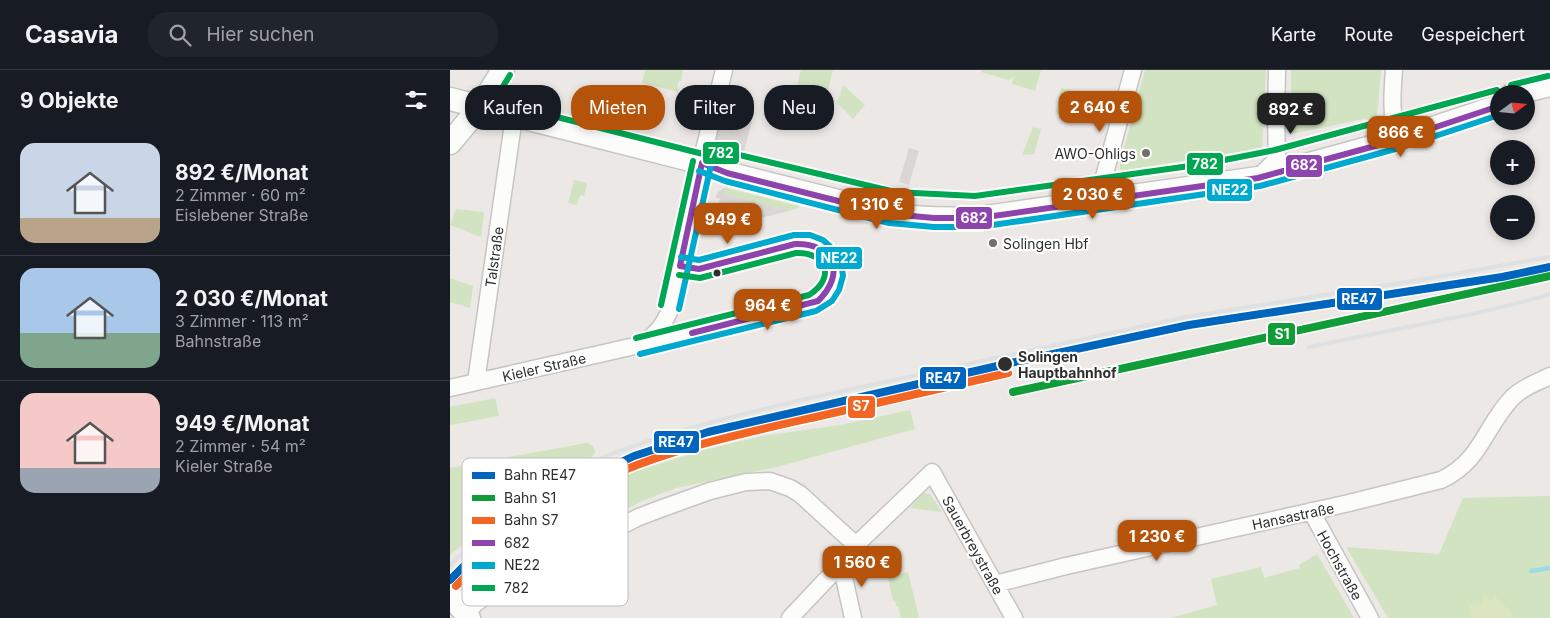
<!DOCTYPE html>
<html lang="de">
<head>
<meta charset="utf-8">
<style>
  body { margin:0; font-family:Inter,sans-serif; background:#20242c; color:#f1f3f6; height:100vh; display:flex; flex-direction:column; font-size:19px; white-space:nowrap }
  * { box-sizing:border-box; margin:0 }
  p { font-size:16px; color:#9ea1a6 }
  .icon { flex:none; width:28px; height:28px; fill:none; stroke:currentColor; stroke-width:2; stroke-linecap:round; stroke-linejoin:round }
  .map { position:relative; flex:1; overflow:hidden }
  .drawer { display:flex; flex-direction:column; background:#171b24; width:450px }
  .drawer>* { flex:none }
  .hud { position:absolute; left:15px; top:15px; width:475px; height:45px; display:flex; gap:10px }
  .needle { width:32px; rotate:74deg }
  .controls { position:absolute; left:1040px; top:15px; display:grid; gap:10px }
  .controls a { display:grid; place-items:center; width:45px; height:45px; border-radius:50%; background:#171b24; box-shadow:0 2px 8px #0003; font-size:25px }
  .price { position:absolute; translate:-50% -42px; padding:0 11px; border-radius:10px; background:#b45309; color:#fff; font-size:16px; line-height:32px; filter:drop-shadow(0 1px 2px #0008) }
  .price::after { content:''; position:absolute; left:50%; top:30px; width:15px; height:11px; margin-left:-8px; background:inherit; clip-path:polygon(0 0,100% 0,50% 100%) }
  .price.current { background:#222; color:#fff }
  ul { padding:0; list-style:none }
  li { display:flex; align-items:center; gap:15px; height:125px; padding:0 20px }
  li+li { border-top:1px solid #363941 }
  li span { display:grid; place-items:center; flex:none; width:140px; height:100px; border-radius:15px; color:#555 }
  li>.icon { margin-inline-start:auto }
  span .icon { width:60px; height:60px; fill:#fffc; stroke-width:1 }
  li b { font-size:21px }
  h2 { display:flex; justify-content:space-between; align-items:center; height:60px; padding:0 20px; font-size:21px }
  .pill { padding:0 18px; border-radius:20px; background:#171b24; box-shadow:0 2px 8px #0003; font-size:18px; line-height:45px }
  .pill.current { background:#b45309; color:#fff }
  header { display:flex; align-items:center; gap:30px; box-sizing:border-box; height:70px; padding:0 25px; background:#171b24; border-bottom:1px solid #363941 }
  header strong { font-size:24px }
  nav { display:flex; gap:28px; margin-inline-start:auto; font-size:18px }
  .search { width:350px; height:45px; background:#20242c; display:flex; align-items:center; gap:12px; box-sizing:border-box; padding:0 18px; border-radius:20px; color:#9ea1a6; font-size:19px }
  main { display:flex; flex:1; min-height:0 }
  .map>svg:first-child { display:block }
  .green { fill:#d2e3c1 }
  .pitch { fill:#dbe6c0 }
  .plaza { fill:#d9d6d3 }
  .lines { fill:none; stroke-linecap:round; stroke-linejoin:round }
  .stream { stroke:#a0d9e5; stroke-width:4.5 }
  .street-casing { stroke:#c6c5c4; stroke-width:19 }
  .secondary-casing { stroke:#c6c5c4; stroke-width:25 }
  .street { stroke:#fcfcfb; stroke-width:16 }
  .secondary { stroke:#fcfcfb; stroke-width:22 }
  .rail { stroke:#dfe0e1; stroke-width:4 }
  .bus-1-casing { stroke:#fff; stroke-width:10 }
  .bus-2-casing { stroke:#fff; stroke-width:10 }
  .bus-3-casing { stroke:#fff; stroke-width:10 }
  .bus-1 { stroke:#8e44ad; stroke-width:6 }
  .bus-2 { stroke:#00a9ce; stroke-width:6 }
  .bus-3 { stroke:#00a651; stroke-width:6 }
  .rail-1-casing { stroke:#fff; stroke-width:11 }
  .rail-2-casing { stroke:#fff; stroke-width:11 }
  .rail-3-casing { stroke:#fff; stroke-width:11 }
  .rail-1 { stroke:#0065bd; stroke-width:8 }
  .rail-2 { stroke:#109c37; stroke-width:8 }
  .rail-3 { stroke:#f26522; stroke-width:8 }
  .poi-dot { fill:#706f6e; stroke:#fff; stroke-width:2 }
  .bus-dot { fill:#2e2e2e; stroke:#fff; stroke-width:2 }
  .labels { text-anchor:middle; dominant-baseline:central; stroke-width:4.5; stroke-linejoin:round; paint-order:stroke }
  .poi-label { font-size:14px; fill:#2e2e2e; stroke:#fff; text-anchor:end }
  .street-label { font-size:14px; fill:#2e2e2e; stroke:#fff }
  .stop-label { font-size:14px; font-weight:bold; fill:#2e2e2e; stroke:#fff; text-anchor:start }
  .key { fill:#fff; stroke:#c0c0c0; stroke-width:1 }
  .key-label { font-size:14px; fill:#2e2e2e }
  .line-badge { stroke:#fff; stroke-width:2 }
  .badge-label { font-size:14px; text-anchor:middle; font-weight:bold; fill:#fff }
</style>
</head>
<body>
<header>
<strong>Casavia</strong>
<div class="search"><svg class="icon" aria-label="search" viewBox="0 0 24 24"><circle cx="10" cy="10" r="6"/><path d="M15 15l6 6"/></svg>Hier suchen</div>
<nav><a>Karte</a><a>Route</a><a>Gespeichert</a></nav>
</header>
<main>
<section class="drawer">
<h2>9 Objekte<svg class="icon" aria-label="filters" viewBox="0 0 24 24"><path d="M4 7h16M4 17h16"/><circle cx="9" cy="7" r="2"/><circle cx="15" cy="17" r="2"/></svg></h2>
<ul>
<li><span style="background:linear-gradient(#c9d6e8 75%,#b9a48a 0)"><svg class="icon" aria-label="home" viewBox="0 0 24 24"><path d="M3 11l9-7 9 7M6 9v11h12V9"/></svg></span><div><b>892 €/Monat</b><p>2 Zimmer · 60 m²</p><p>Eislebener Straße</p></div></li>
<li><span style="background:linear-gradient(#a9c7e8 65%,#7fa58c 0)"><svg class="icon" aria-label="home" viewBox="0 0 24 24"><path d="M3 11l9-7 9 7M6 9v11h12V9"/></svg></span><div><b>2 030 €/Monat</b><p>3 Zimmer · 113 m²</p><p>Bahnstraße</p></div></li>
<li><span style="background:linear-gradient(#f6c9c9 75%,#9aa5b1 0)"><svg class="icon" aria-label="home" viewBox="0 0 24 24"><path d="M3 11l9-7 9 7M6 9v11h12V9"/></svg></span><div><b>949 €/Monat</b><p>2 Zimmer · 54 m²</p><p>Kieler Straße</p></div></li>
</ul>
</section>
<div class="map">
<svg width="1100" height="548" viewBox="0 0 1100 548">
  <rect width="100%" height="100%" fill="#ebe8e5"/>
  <path class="green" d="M 195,0 L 233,0 L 231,11 L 229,11 L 227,18 L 229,19 L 228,22 L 192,13 Z
    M 351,0 L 383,0 L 376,28 L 346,20 Z
    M 531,0 L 591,0 L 585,21 L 562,14 L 564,6 L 559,10 L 531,2 Z
    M 695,0 L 816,0 L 812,78 L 673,101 L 670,100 L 670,93 Z
    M 841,0 L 931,0 L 927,46 L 842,64 L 838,46 L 841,46 Z
    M 393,15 L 415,35 L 403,49 L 387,33 Z
    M 611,18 L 624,21 L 623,25 L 638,29 L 636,38 L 629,37 L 626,48 L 623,49 L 605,43 Z
    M 583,57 L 591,59 L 584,84 L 572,85 Z
    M 124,110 L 137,113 L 134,126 L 130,125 L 127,135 L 118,133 Z
    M 276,118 L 349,136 L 348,138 L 338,141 L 275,124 Z
    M 6,139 L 34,142 L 31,167 L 0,155 Z
    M 0,208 L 23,216 L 20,238 L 0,232 Z
    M 45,328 L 49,346 L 0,355 L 0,337 Z
    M 460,340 L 465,359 L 323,398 L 226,418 L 192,431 L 19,521 L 13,512 L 81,461 L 125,430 L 180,403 L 254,380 L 313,366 L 390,355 Z
    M 136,373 C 142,374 145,377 145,383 L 142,387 L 69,428 L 0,485 L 0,398 Z
    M 473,423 L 480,424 L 492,442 L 460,438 Z
    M 1100,426 L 1100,548 L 938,548 L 896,477 L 989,484 L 1013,428 Z
    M 867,484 L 904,548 L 721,548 L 767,535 L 761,509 L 811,497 L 814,508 L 850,498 L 849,495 Z
    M 458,502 L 469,548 L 451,548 L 448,536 L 446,536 L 445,531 L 443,531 L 438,507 Z"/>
  <path class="pitch" d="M 1033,524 L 1040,530 L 1043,529 L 1044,525 L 1063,544 L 1058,548 L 1020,548 L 1018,530 L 1021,534 L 1029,535 L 1033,531 Z"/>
  <path class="plaza" d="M 264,43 L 302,52 L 292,88 L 254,80 Z
    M 459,78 L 469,81 L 459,115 L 449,112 Z
    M 274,118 L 276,118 L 275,124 L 338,141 L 261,161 L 270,129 L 265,127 L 268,122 Z"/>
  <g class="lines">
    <path class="stream" d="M 1081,501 L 1100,498"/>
    <defs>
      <path id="street" d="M 944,0 C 942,24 941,46 947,70
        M 809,107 L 827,89 L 826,47 L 827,0
        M 655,130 L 654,107 L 683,0
        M 194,272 C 207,264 213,255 219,242 L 245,128 L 254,80 L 274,0
        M 26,312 L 62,61
        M 0,318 L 242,263 L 363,233 C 400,217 384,167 345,174 L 249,199 L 230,196
        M 861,441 L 920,548
        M 391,494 L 403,548
        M 545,514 L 616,496 L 899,433 L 991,410 C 1032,391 1035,355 1063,327 C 1073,317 1088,312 1100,306
        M 16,543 L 26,533 L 43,521 L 110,486 L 189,447 L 210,439 L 260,421 L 296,412 L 320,411 L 340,418 L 350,424 L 406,475
        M 340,548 L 391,494 L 406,475 L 482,402 L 564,548"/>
      <path id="secondary" d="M 1063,24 L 1100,15
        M 0,29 L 252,93 L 277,103 L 440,144 C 470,149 499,149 529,148 L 808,108 L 947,70 L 1049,36
        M 0,73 L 30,37 L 53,0
        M 0,524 L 19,548"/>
    </defs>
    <use href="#street" class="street-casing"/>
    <use href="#secondary" class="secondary-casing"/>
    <use href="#street" class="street"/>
    <use href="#secondary" class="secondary"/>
    <path class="rail" d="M 859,277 L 1022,244 L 1077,231 L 1100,224
      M 0,495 L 32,464 L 54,445 L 99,414 L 144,391 L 164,383 L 198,371 L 262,352 L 351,330 L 736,247 L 981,208 L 1100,187"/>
    <defs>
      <path id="bus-1" d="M 252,93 L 277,103 L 440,144 L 484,148 L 529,148 L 808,108 L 947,70 L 1049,36
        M 230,196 L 249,199 L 345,174 C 385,173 396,204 368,231 L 242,263
        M 230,196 L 252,93"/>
      <path id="bus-2" d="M 249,101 L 275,111 L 439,153 L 484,157 L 529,157 L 810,116 L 949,78 L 1049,45
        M 229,239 L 261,95
        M 190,284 L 366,241 L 382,231 L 389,220 L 393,206 L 391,192 L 385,181 L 373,170 L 360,165 L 344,165 L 249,190 L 231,187"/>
      <path id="bus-3" d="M 60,5 L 44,31 L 253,84 L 281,83 L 445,122 L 525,126 L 754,94 L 825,80 L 1047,20
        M 1061,15 L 1098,6
        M 211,235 L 243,91
        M 186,268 L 359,225 C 386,208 377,182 346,183 L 250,208 L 229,205"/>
    </defs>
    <use href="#bus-1" class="bus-1-casing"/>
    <use href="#bus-2" class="bus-2-casing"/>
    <use href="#bus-3" class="bus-3-casing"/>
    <use href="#bus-1" class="bus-1"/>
    <use href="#bus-2" class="bus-2"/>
    <use href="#bus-3" class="bus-3"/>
    <defs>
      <path id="rail-1" d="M 0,510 L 38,472 L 68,449 L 106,423 L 184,386 L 258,362 L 556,294 L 739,255 L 1052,207 L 1100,197"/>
      <path id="rail-2" d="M 563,322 L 1100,206"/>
      <path id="rail-3" d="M 6,516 C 34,488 63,462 96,440 C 178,387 275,367 370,346 C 433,332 495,317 558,303"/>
    </defs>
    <use href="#rail-1" class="rail-1-casing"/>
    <use href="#rail-2" class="rail-2-casing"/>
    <use href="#rail-3" class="rail-3-casing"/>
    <use href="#rail-1" class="rail-1"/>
    <use href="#rail-2" class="rail-2"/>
    <use href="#rail-3" class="rail-3"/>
  </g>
  <g class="poi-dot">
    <circle cx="696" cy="83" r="5"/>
    <circle cx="543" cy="173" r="5"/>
  </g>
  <g class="bus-dot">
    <circle cx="267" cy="203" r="4.5"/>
    <circle cx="555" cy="294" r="8"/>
  </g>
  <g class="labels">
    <g class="poi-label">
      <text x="686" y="83">AWO-Ohligs</text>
      <text x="553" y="173" text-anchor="start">Solingen Hbf</text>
    </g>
    <g class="street-label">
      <text transform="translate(44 187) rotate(-82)">Talstraße</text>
      <text transform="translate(94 297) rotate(-13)">Kieler Straße</text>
      <text transform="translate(843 446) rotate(-12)">Hansastraße</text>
      <text transform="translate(523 475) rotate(61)">Sauerbreystraße</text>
      <text transform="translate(890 495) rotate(61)">Hochstraße</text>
    </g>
    <g class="stop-label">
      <text x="568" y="286">Solingen<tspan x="568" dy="16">Hauptbahnhof</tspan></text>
    </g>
  </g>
  <rect x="12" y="388" width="166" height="148" rx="8" class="key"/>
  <rect x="22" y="402" width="23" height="7" fill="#0065bd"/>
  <rect x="22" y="425" width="23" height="6" fill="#109c37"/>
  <rect x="22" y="447" width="23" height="7" fill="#f26522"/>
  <rect x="22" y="470" width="23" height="6" fill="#8e44ad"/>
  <rect x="22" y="492" width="23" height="7" fill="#00a9ce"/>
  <rect x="22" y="515" width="23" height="6" fill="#00a651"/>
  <g class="key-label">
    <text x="54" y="410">Bahn RE47</text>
    <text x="54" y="433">Bahn S1</text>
    <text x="54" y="455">Bahn S7</text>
    <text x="54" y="478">682</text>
    <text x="54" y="500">NE22</text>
    <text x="54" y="523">782</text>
  </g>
  <g class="line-badge">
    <rect x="252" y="71" width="38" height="24" rx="5" fill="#00a651"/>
    <rect x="736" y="82" width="38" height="24" rx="5" fill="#00a651"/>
    <rect x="835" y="84" width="38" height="24" rx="5" fill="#8e44ad"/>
    <rect x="756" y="108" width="47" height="24" rx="5" fill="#00a9ce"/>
    <rect x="505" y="136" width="38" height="24" rx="5" fill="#8e44ad"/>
    <rect x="365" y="176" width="48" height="24" rx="5" fill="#00a9ce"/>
    <rect x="886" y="217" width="47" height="24" rx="5" fill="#0065bd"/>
    <rect x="817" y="252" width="29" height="24" rx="5" fill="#109c37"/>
    <rect x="469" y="296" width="48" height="24" rx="5" fill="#0065bd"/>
    <rect x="397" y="325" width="29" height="24" rx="5" fill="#f26522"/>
    <rect x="203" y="360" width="47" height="24" rx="5" fill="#0065bd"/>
  </g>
  <g class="badge-label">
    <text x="271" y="88">782</text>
    <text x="755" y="99">782</text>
    <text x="854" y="100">682</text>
    <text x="780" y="125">NE22</text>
    <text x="524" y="153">682</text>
    <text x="389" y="193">NE22</text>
    <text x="909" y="234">RE47</text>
    <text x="832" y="269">S1</text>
    <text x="493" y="313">RE47</text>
    <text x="411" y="341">S7</text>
    <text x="226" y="377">RE47</text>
  </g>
</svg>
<div class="controls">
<a><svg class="needle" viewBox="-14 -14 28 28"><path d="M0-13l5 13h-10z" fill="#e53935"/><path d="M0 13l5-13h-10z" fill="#9ea1a6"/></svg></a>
<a>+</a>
<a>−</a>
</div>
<b class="price" style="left:650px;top:63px">2 640 €</b>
<b class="price current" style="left:841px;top:65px">892 €</b>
<b class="price" style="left:951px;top:88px">866 €</b>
<b class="price" style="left:643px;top:150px">2 030 €</b>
<b class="price" style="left:427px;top:160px">1 310 €</b>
<b class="price" style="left:278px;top:175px">949 €</b>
<b class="price" style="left:318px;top:261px">964 €</b>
<b class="price" style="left:707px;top:492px">1 230 €</b>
<b class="price" style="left:412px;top:518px">1 560 €</b>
<div class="hud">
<a class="pill">Kaufen</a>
<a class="pill current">Mieten</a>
<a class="pill">Filter</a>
<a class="pill">Neu</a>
</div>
</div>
</main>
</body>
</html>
